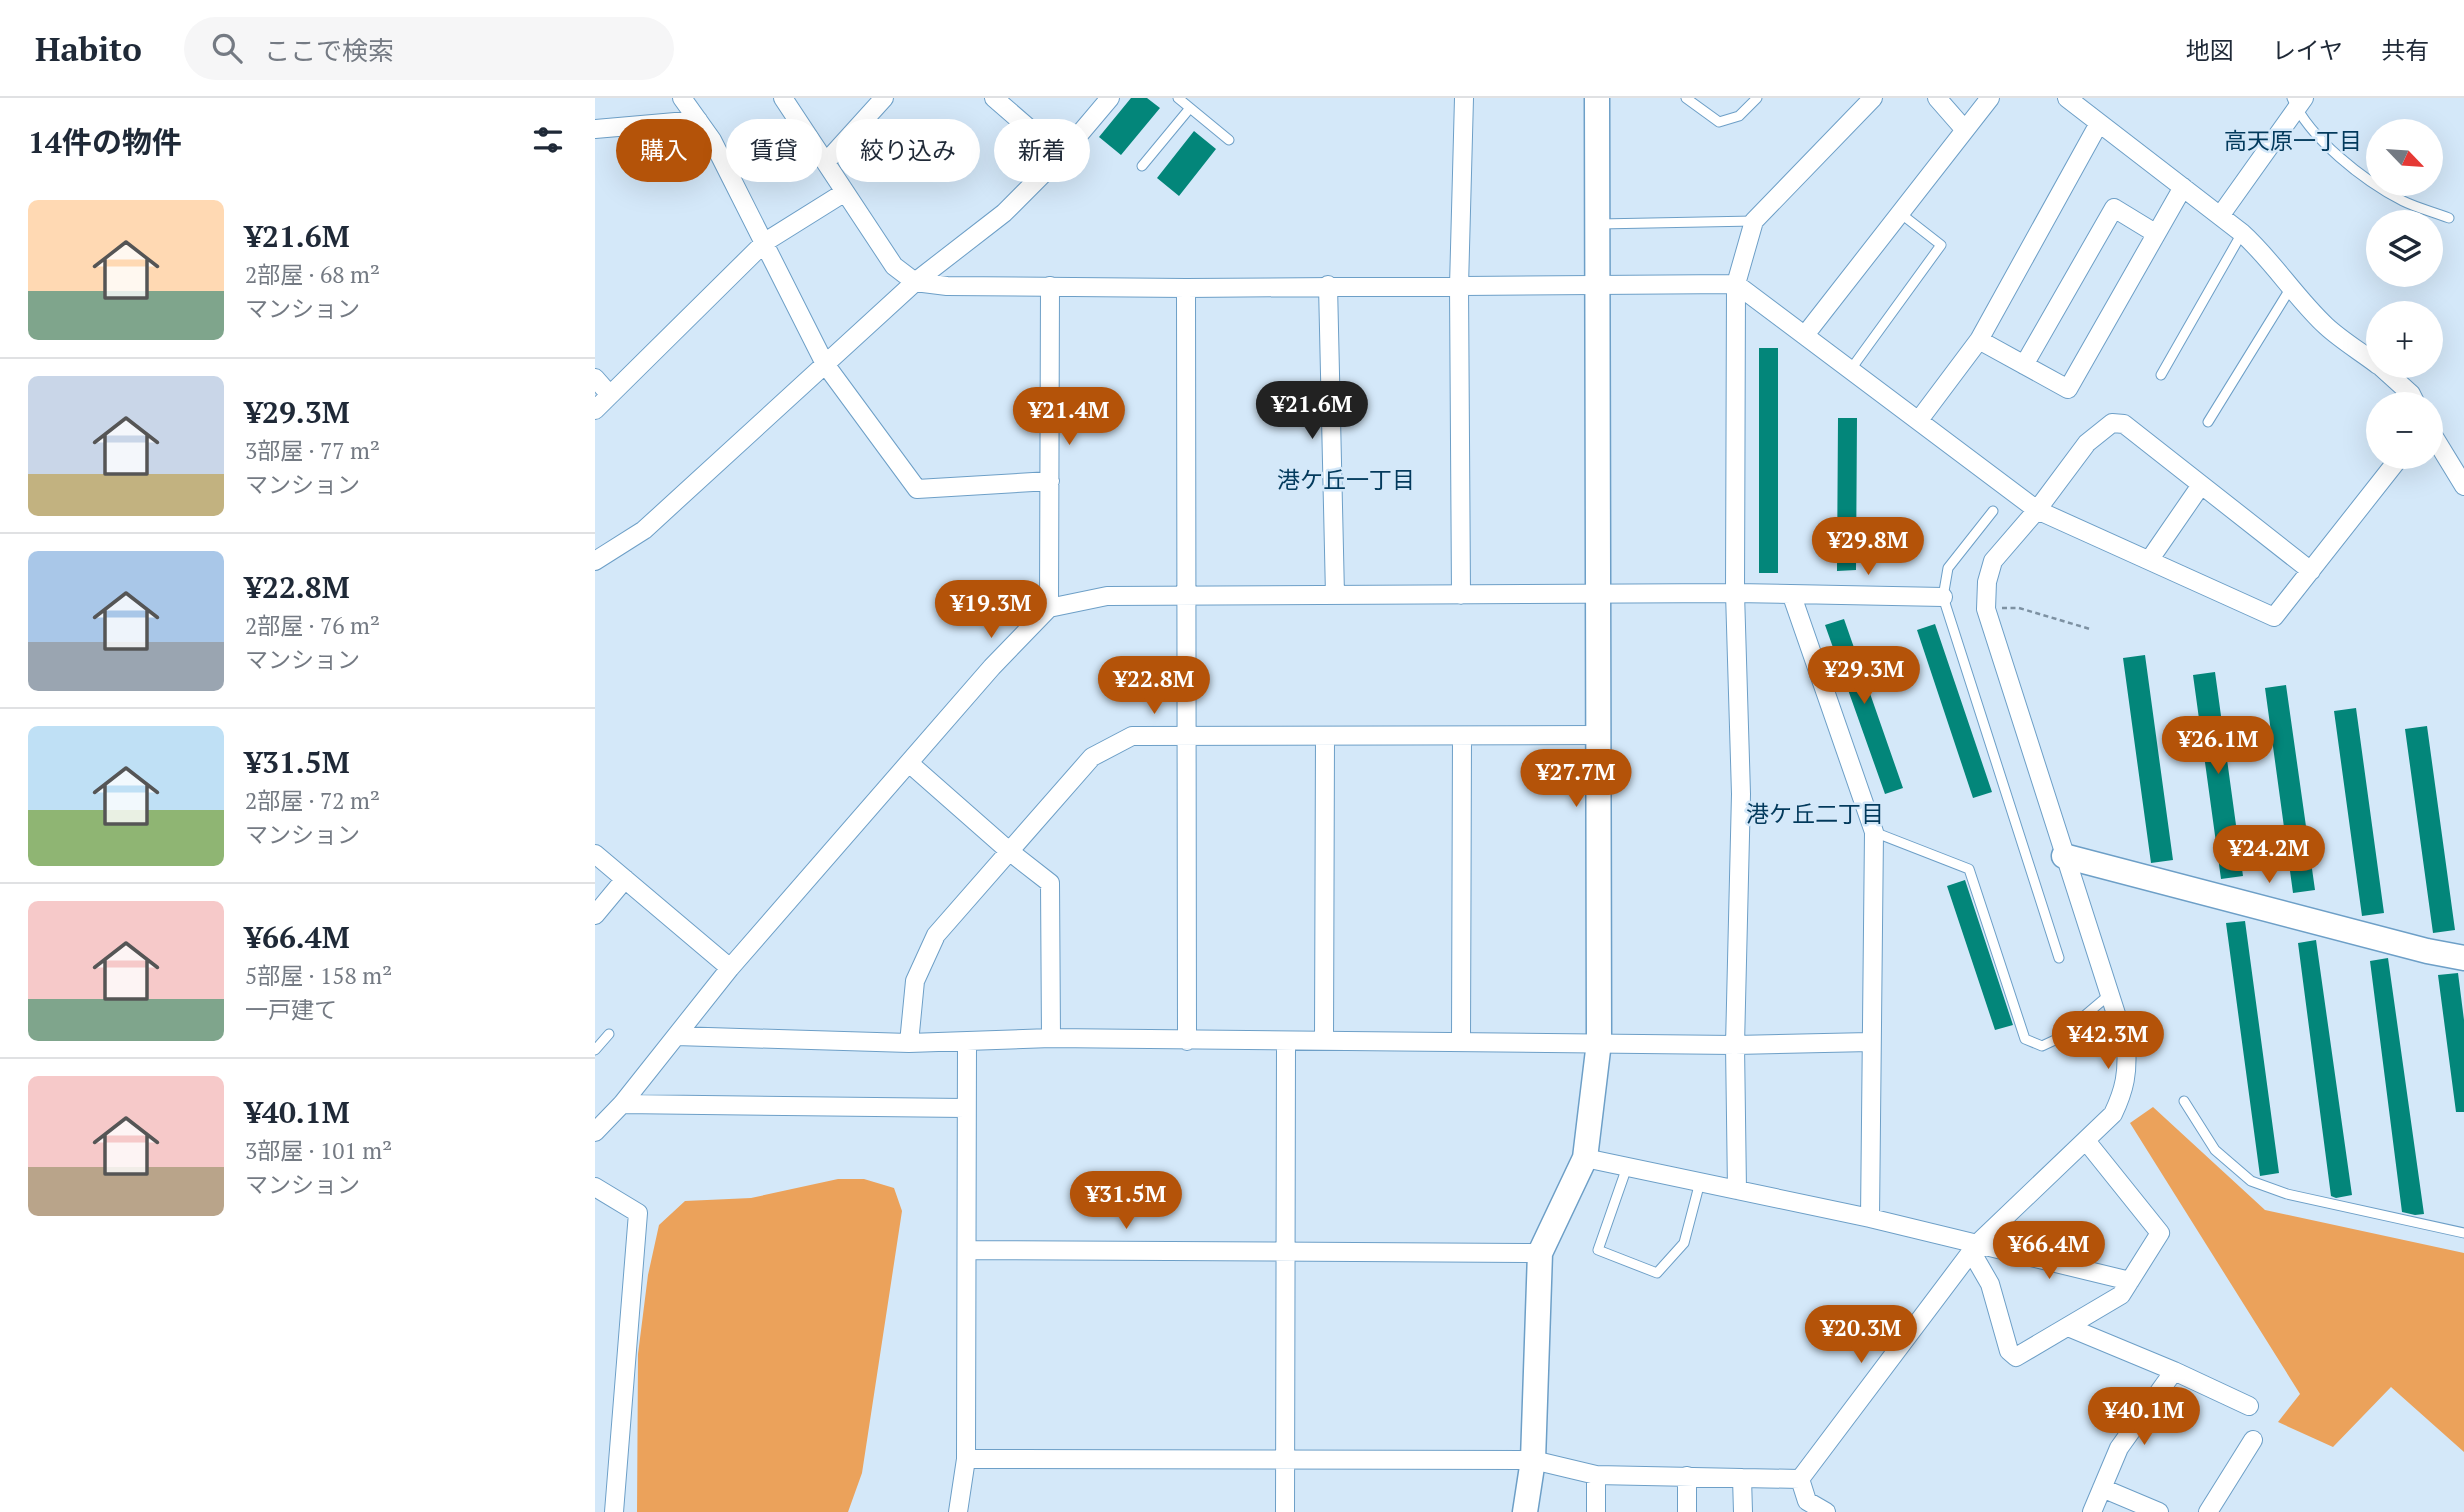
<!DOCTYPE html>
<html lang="ja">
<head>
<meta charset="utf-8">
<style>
  body { margin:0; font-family:"PT Serif","Noto Sans JP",serif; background:#f6f6f7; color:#1f2937; height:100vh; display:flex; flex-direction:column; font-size:26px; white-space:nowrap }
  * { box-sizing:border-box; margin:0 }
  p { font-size:23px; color:#747a83 }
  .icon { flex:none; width:38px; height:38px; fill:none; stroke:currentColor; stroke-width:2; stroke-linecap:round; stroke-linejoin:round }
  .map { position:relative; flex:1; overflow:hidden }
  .sheet { display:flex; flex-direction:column; background:#fff; width:595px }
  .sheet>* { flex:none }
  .top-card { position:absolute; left:21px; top:21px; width:665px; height:63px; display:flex; gap:14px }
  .needle { width:46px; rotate:115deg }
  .tools { position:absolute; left:1771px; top:21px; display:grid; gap:14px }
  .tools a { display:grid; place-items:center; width:77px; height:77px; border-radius:50%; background:#fff; box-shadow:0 7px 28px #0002; font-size:35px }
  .price { position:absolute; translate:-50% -60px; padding:0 16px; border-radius:24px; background:#b45309; color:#fff; font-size:23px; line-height:46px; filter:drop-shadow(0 2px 4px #0008) }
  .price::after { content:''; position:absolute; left:50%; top:42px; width:21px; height:16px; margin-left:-10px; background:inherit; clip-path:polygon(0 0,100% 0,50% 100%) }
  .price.current { background:#222; color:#fff }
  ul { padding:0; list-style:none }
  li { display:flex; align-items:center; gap:21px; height:175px; padding:0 28px }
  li+li { border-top:2px solid #e0e1e3 }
  li span { display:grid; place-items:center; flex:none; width:196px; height:140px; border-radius:10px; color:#555 }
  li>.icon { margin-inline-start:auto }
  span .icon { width:84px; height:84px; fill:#fffc; stroke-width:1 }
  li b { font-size:30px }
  h2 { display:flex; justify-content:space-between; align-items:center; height:84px; padding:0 28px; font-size:30px }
  .chip { padding:0 24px; border-radius:32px; background:#fff; box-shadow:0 7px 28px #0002; font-size:24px; line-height:63px }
  .chip.current { background:#b45309; color:#fff }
  header { display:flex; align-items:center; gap:42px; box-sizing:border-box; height:98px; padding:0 35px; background:#fff; border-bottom:2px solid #e0e1e3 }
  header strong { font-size:33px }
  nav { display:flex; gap:38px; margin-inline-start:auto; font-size:24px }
  .search { width:490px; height:63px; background:#f6f6f7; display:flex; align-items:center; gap:18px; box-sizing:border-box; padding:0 24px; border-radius:38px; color:#747a83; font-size:26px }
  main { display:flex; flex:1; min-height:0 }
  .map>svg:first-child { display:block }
  .forest { fill:#eba25b }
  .building { fill:#03867a }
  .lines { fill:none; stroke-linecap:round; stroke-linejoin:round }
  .lane-casing { stroke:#6d9fc7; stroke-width:11 }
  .street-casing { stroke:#6d9fc7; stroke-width:20 }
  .secondary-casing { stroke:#6d9fc7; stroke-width:27 }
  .path { stroke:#7d91a2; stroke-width:2.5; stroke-dasharray:5 3.5; stroke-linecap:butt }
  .lane { stroke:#fff; stroke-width:9 }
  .street { stroke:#fff; stroke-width:18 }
  .secondary { stroke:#fff; stroke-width:24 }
  .labels { text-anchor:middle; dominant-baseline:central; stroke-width:5; stroke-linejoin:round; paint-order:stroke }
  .neighbourhood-label { font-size:23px; fill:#033a5c; stroke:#d4e8f9 }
</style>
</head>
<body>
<header>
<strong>Habito</strong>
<div class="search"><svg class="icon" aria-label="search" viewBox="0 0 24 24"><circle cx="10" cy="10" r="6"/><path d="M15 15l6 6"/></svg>ここで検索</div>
<nav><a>地図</a><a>レイヤ</a><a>共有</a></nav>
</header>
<main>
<section class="sheet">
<h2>14件の物件<svg class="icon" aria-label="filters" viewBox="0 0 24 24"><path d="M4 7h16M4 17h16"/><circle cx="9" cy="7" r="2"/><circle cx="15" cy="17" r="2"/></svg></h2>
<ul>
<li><span style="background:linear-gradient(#ffd9b3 65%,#7fa58c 0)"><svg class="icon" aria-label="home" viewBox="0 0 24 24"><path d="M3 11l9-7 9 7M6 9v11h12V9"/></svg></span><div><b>¥21.6M</b><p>2部屋 · 68 m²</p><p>マンション</p></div></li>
<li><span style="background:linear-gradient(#c9d6e8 70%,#c2b280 0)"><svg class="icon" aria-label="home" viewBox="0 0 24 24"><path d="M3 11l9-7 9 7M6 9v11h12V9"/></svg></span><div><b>¥29.3M</b><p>3部屋 · 77 m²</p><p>マンション</p></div></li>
<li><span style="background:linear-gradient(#a9c7e8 65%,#9aa5b1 0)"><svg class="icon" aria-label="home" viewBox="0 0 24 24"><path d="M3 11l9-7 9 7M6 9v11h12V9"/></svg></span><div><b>¥22.8M</b><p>2部屋 · 76 m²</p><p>マンション</p></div></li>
<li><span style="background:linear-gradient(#bfe0f5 60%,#8fb573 0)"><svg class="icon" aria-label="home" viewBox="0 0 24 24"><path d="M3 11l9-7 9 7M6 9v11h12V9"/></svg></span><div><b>¥31.5M</b><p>2部屋 · 72 m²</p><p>マンション</p></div></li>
<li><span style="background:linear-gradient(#f6c9c9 70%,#7fa58c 0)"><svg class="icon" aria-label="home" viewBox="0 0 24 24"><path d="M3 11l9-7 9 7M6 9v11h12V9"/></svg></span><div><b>¥66.4M</b><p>5部屋 · 158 m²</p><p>一戸建て</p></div></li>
<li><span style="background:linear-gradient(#f6c9c9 65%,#b9a48a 0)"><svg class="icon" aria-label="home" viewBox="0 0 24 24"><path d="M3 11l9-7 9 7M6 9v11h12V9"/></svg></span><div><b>¥40.1M</b><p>3部屋 · 101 m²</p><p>マンション</p></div></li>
</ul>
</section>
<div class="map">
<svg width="1869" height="1414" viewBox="0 0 1869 1414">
  <rect width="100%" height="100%" fill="#d4e8f9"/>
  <path class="forest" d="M 1558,1009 L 1670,1112 L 1869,1155 L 1869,1354 L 1796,1289 L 1738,1349 L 1683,1324 L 1705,1296 L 1535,1025 Z
    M 243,1081 L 269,1081 L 299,1090 L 307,1113 L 267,1375 L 253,1414 L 42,1414 L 43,1256 L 53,1177 L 64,1127 L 90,1103 L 156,1100 Z"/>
  <path class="building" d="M 536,0 L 552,0 L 565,10 L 526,57 L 504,39 Z
    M 599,33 L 621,51 L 584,98 L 562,80 Z
    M 1164,250 L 1183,250 L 1183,475 L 1164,475 Z
    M 1243,320 L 1262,320 L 1261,472 L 1242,473 Z
    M 1249,521 L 1308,690 L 1290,696 L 1230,527 Z
    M 1340,526 L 1397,694 L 1378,700 L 1322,532 Z
    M 1550,557 L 1578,762 L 1556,765 L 1528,560 Z
    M 1620,574 L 1648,778 L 1626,781 L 1598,577 Z
    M 1691,587 L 1720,792 L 1698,795 L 1670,590 Z
    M 1761,610 L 1789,815 L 1767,818 L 1739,613 Z
    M 1832,628 L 1860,832 L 1838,835 L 1810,631 Z
    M 1370,782 L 1418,927 L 1400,932 L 1352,788 Z
    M 1650,823 L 1684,1075 L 1665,1078 L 1631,825 Z
    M 1721,842 L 1757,1097 L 1741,1100 L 1736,1098 L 1703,845 Z
    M 1793,860 L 1829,1116 L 1820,1117 L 1807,1114 L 1775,863 Z
    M 1863,875 L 1869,922 L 1869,1014 L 1861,1014 L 1843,877 Z"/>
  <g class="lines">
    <defs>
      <path id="lane" d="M 583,0 L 634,42
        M 1091,0 L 1124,24 L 1144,18 L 1162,0
        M 1697,0 C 1714,40 1769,83 1808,103 C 1822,110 1839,114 1854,120
        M 547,68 L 595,10
        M 1004,126 L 1159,123
        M 1256,271 L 1346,147 L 1305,115
        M 1566,277 L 1647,135
        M 1613,324 L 1695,191
        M 1398,413 L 1353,470 L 1348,499 L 1464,860
        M 1279,734 L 1374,771 L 1430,941 L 1447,948 L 1462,941 L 1514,897
        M 0,952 L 14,936
        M 1589,1003 L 1620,1052 L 1656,1083 L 1692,1096 L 1869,1135
        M 1032,1069 L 1003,1152 L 1062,1175 L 1089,1145 L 1105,1084"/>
      <path id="street" d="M 87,0 L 117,42 L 230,266 L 322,391 L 455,383
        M 188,0 L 299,168 L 320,184 L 352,188 L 591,190 L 1141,186 L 1442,412 L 1679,519 L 1805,359
        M 399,0 L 466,58
        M 1342,0 L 1370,32
        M 1472,0 L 1647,135 C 1678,163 1700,199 1731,228 C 1746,242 1766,254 1783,267
        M 0,31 L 103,22
        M 231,64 L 289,0
        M 1625,118 L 1709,0
        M 733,187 L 740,497
        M 591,190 L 592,943
        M 1210,237 L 1395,0
        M 1384,242 L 1473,291 L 1588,89
        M 1429,267 L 1519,110 L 1560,135
        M 1785,268 L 1816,296 L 1821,306
        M 0,280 L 15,297
        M 0,312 L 170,144 L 250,94
        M 1324,322 L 1384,242 L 1503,27
        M 1836,334 L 1869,388
        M 1555,461 L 1606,387
        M 0,463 L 49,432 L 320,184 L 409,115 L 466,58 L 515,0
        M 866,497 L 864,188 L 869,0
        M 1197,498 L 1279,734 L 1275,1120
        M 454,510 L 455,188
        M 314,665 L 414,753 L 455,785 L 456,940
        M 0,756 L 135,870
        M 0,817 L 30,781
        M 81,938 L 314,945 L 456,940 L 1140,947 L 1275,944
        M 729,942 L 730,638
        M 866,943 L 867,638
        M 314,945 L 320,883 L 341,837 L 497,659 L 537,638 L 1004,637
        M 27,1006 L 370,1010
        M 0,1034 L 27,1006 L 135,870 L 397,569 L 454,510 L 512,498 L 1140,495 L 1348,499
        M 990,1060 L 1275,1120 L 1535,1183
        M 0,1089 L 43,1115 L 19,1414
        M 1142,1092 L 1140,947 L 1146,696 L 1140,495 L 1141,186 L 1159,123 L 1278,0
        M 1382,1146 L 1380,1160 L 1395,1186 L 1414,1253 L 1421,1259 L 1526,1197 L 1565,1135 L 1492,1044
        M 372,1152 L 945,1155
        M 1473,1229 L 1579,1273 L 1654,1308
        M 371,1361 L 938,1362 L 1001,1377 L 1147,1380 L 1148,1414
        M 1147,1380 L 1205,1381 L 1382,1146 L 1518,1016 C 1530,991 1533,974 1531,947 L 1391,511 L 1392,484 L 1398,463 L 1442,412 L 1492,345 L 1517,325 L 1529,326 L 1716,473
        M 1205,1381 L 1212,1403 L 1231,1414
        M 1507,1390 L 1564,1414
        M 363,1414 L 371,1361 L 372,943
        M 690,1414 L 691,944
        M 1001,1414 L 1001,1377
        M 1092,1414 L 1092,1378
        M 1497,1414 L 1524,1350 L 1579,1273
        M 1613,1414 L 1658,1342"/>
      <path id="secondary" d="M 1469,758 L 1832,853 L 1869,860
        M 930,1414 L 938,1362 L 945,1155 L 990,1060 L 1004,944 L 1002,0"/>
    </defs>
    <use href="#lane" class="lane-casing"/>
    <use href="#street" class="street-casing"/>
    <use href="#secondary" class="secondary-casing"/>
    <path class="path" d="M 1407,510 L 1424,510 L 1495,531"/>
    <use href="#lane" class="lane"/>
    <use href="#street" class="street"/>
    <use href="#secondary" class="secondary"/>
  </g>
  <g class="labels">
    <g class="neighbourhood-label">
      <text x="1698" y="42">高天原一丁目</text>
      <text x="751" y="381">港ケ丘一丁目</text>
      <text x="1220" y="715">港ケ丘二丁目</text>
    </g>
  </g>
</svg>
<div class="tools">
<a><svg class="needle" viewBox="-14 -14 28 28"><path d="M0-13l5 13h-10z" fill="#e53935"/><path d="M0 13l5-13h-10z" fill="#747a83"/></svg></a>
<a><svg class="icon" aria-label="layers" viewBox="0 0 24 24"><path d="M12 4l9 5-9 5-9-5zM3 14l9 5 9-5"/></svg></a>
<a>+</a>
<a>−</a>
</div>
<b class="price current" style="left:717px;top:343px">¥21.6M</b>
<b class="price" style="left:474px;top:349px">¥21.4M</b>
<b class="price" style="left:1273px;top:479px">¥29.8M</b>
<b class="price" style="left:396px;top:542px">¥19.3M</b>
<b class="price" style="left:1269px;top:608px">¥29.3M</b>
<b class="price" style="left:559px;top:618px">¥22.8M</b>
<b class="price" style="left:1623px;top:678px">¥26.1M</b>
<b class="price" style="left:981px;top:711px">¥27.7M</b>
<b class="price" style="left:1674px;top:787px">¥24.2M</b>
<b class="price" style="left:1513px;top:973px">¥42.3M</b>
<b class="price" style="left:531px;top:1133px">¥31.5M</b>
<b class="price" style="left:1454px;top:1183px">¥66.4M</b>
<b class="price" style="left:1266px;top:1267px">¥20.3M</b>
<b class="price" style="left:1549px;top:1349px">¥40.1M</b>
<div class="top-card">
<a class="chip current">購入</a>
<a class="chip">賃貸</a>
<a class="chip">絞り込み</a>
<a class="chip">新着</a>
</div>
</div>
</main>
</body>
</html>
